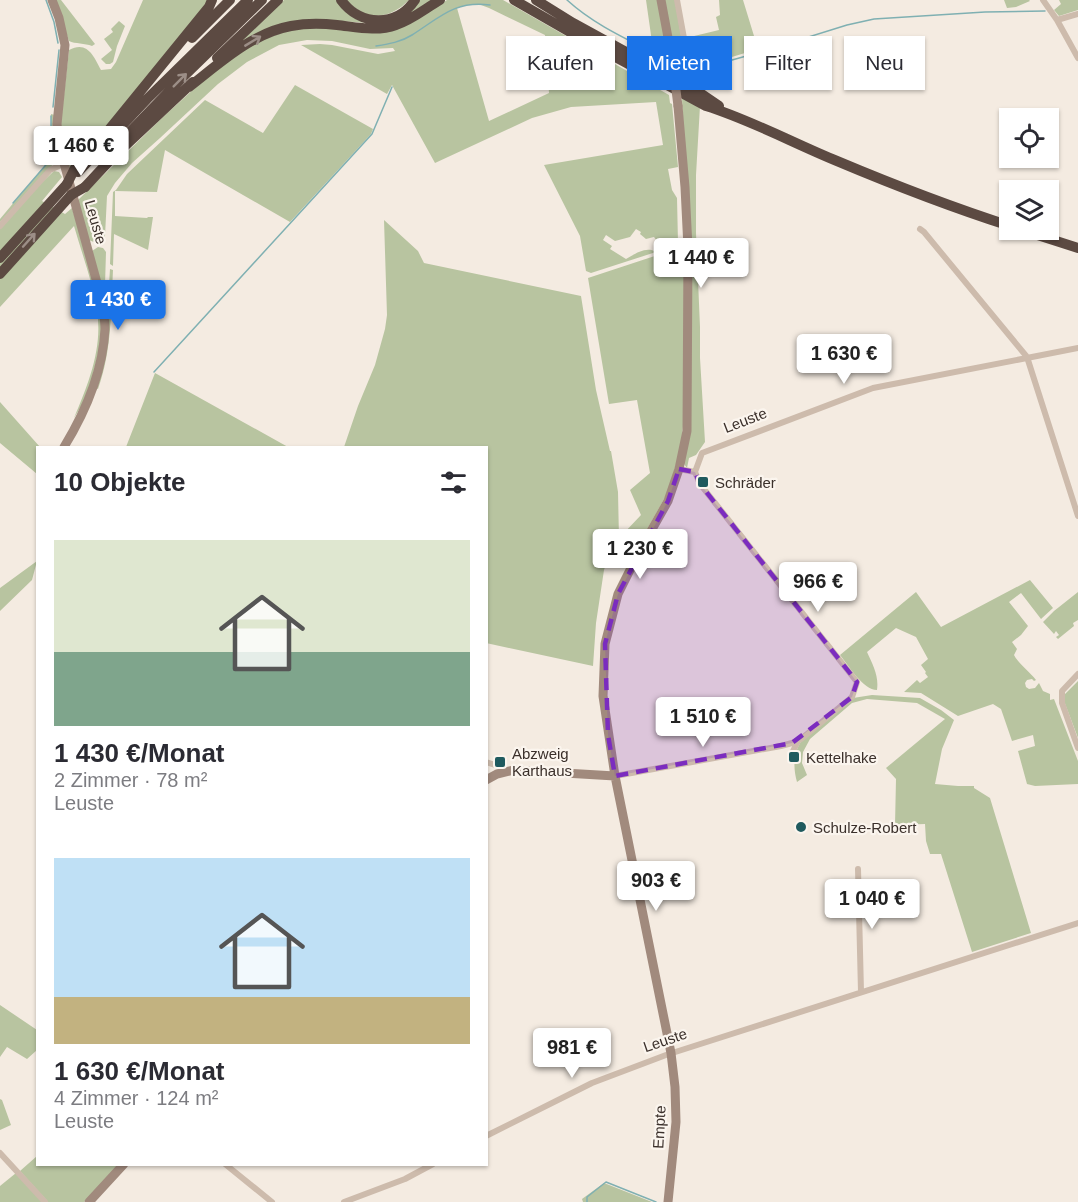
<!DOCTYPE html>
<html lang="de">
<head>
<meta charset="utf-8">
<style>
  body { margin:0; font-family:Helvetica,sans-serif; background:#f2f2f3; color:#2b2b33; height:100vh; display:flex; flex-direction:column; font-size:22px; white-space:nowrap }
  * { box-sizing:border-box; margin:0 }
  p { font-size:20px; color:#7c7c81 }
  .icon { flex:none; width:33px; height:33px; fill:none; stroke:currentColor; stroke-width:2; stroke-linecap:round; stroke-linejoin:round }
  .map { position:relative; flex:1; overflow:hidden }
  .panel { position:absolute; left:36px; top:446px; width:452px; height:720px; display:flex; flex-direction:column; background:#fff; border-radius:0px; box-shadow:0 2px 4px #0004 }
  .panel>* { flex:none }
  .hud { position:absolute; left:506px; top:36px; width:482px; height:54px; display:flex; gap:12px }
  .fabs { position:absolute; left:999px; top:108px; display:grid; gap:12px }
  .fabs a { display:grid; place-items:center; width:60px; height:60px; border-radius:0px; background:#fff; box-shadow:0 2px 4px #0004; font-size:30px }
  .price { position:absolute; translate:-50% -51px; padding:0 14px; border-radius:6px; background:#fff; color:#222; font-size:20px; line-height:39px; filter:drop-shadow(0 2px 3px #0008) }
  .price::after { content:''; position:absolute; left:50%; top:36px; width:18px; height:14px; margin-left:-9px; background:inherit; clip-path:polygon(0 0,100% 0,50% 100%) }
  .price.on { background:#1a73e8; color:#fff }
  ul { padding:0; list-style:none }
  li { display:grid; align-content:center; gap:12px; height:318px; padding:0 18px }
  li span { display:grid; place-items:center; height:186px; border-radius:0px; color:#555 }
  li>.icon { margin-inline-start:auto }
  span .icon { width:108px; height:108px; fill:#fffc; stroke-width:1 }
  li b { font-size:26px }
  h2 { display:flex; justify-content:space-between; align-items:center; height:72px; padding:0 18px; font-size:26px }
  .chip { padding:0 21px; border-radius:0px; background:#fff; box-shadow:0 2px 4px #0004; font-size:21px; line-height:54px }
  .chip.on { background:#1a73e8; color:#fff }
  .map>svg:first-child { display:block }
  .green { fill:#b8c4a0; fill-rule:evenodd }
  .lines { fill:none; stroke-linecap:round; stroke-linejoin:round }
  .stream { stroke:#7fb0b2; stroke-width:1.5 }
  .street { stroke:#cdbbac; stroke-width:6 }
  .secondary { stroke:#a18a7d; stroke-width:9 }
  .highway { stroke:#5c4a42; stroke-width:10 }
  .secondary-bridge { stroke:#a18a7d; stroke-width:9 }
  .highway-bridge { stroke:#5c4a42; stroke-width:10 }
  .oneway { stroke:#9c8e87 }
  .marked { fill:#7b2cbf; fill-opacity:0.2; stroke:#7b2cbf; stroke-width:4.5; stroke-dasharray:12 8; stroke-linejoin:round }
  .poi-dot { fill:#1f5a5e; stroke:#fbf5ee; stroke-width:2 }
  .labels { text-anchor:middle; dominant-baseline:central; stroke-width:4.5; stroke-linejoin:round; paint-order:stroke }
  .street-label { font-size:15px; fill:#3b302b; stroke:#fbf5ee }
  .poi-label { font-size:15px; fill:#3b302b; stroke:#fbf5ee; text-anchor:start }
</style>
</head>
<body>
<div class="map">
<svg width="1078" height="1202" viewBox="0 0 1078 1202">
  <rect width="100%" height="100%" fill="#f4ebe1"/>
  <path class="green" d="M 55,0 L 61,0 L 95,44 L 92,46 C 85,43 75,44 69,41 Z
    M 143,0 L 209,0 L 168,53 L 77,162 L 69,170 L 60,130 L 69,50 C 87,40 94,56 101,70 L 111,69 L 116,62 Z
    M 284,0 L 336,0 L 378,23 L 418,0 L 434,0 L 407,17 L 385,24 L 323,20 L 239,43 Z
    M 345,0 L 409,0 C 397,12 383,19 365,14 C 358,11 351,4 345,0 Z
    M 447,0 L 503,0 L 669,95 L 670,103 L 672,104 L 678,167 L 668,169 L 672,190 L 677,198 L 678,243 L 663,249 L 654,237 L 646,239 L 640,234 L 641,232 L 636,229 L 630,237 L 615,241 L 606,235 L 603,240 L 612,246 L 610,249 L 626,259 C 635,254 646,246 656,252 L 591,273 L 586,271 L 580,236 L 544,165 L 663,145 L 656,102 L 571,107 L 532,118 L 435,163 L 392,85 L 387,94 L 301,45 L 320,44 L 332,45 L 378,54 L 395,51 L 393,48 L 370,49 L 332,41 L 307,40 L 279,45 L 247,62 L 218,84 L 160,138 L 132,163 L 115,183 L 107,196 L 105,236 L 102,241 L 96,243 L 89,240 L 78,200 L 163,117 L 218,67 L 253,43 L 295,28 L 412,22 ZM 466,5 L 481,5 L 489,8 L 545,35 L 549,93 L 489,121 L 457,8 Z
    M 646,0 L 658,0 L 668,55 L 665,56 L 653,49 Z
    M 664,0 L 675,0 L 686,65 L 676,61 Z
    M 719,0 L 743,0 L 758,49 L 696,68 L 690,37 L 719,30 L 716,17 L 720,15 Z
    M 1004,0 L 1029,0 L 1030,1 L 1016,7 L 1007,8 Z
    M 1059,0 L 1078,0 L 1078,10 L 1059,16 L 1054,10 L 1061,4 Z
    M 119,21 L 125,26 L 117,46 L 113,62 L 110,64 L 106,64 L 101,59 L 112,50 L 104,39 L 113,32 L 111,29 Z
    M 295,85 L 373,129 L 371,134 L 290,222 L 165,150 L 157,192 L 115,191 L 115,216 L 147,218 L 148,217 L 153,217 L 148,250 L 114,234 L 113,266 L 110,264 L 113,192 L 116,190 L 127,174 L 205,100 L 263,133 Z
    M 682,96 L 700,106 L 696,175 L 696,233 L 700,327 L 700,358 L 705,442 L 696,455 L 689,458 L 687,468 L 684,464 L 689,434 Z
    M 51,114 L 55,115 L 57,160 L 0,222 L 0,219 L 51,158 Z
    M 54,171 L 59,172 L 62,177 L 42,201 L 65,214 L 72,208 L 99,297 L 102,338 L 88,395 L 74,418 C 88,385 103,348 97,311 C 93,283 82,254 74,226 L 0,307 L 0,229 L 37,187 Z
    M 384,220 L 418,251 L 424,263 L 581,296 L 596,390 L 610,451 L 611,451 L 618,492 L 619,539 L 611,550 L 604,570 L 596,623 L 593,666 L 486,643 L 486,447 L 344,447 L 358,406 L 375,365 L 385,329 L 387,315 Z
    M 98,247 L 103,248 L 106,252 L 105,285 L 109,285 L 110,269 L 113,270 C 111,310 112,350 98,389 L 95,388 L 105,354 L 92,251 Z
    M 677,247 L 681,249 L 685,255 L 685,405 L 681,447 L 668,492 L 637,547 L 634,548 L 628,545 L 623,534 L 641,515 L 630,490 L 650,473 L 637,400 L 609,404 L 588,278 L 676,249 Z
    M 155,373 L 288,447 L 126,447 Z
    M 0,402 L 40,447 L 38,447 L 37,474 L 0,443 Z
    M 37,561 L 32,580 L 0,611 L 0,588 Z
    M 1030,580 L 1053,608 L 1041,619 L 1021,593 L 1009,602 L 1028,626 L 1021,635 L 1012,642 L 1017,649 L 1014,655 C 1018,663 1030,672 1036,680 L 1034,681 L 1032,679 L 1027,680 L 1025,683 L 1026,687 L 1029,689 L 1035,688 L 1039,683 L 1043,691 L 1050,694 L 1050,700 L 1054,699 L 1078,761 L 1078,784 L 1035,786 L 1027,784 L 1018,751 L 1035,746 L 1033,735 L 1012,741 L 1001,709 L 993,704 L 958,716 L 921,693 L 904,692 L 917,680 L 920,683 L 928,677 L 925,673 L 926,672 L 921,665 L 928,659 L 916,637 L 896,628 L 867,652 C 873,665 879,676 877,690 C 863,690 849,666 840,655 L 916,592 L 941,627 Z
    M 1078,592 L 1078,620 L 1073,623 L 1074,626 L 1058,639 L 1056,637 L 1059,635 L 1056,631 L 1054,634 L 1043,622 L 1054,611 Z
    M 1078,681 L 1078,738 L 1064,701 L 1065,694 Z
    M 872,695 L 920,698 L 941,710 L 954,720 L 942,749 L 935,784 L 958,786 L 974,786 L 974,788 L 990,798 L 1031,933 L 972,952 L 941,854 L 930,854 L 926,841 L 925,824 L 895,825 L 896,779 L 886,768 L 945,719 L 917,703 L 867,699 L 852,703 L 810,739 L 803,752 L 802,763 L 807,775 L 797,782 C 793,768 793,753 802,740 L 853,698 Z
    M 0,1005 L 37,1030 L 37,1050 L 27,1059 L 7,1047 L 0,1057 Z
    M 0,1099 L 2,1100 L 11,1125 L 0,1130 Z
    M 37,1156 L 38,1164 L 119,1165 L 84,1202 L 48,1202 L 20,1171 Z
    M 16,1173 L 43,1202 L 0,1202 L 0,1186 Z
    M 604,1183 L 652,1202 L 583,1202 L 582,1199 Z"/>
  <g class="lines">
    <path class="stream" d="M 46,0 L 54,22 L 58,43
      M 567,0 C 591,22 620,36 648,50
      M 376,46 C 389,44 401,42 412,35 C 439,18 455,0 490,5
      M 698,72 L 700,69 L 757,53 L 847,25 L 874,19 L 985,12 L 1045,11
      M 53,107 L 59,50
      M 13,203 L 51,159 L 51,116
      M 154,372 L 372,134 L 392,87
      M 587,1202 L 587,1197 L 606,1182 L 656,1202"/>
    <path class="street" d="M 677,0 L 686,49
      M 1043,0 L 1057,20 L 1078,58
      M 1057,20 L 1078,14
      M 0,226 L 50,170 L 63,164
      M 920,229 L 924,232 L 1027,357 L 1078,516
      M 679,469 L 695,472
      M 1078,674 L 1062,691 L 1062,703 L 1078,748
      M 792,760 L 793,751 L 798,741
      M 486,762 L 501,767 L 505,771
      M 615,776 L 781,746 L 792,743 L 801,739 L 852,697 L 857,682 L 700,484 L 695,472 L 702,453 L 873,388 L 1078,348
      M 858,869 L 861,992
      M 486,1136 L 592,1083 L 666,1055 L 1078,923
      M 0,1153 L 45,1202
      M 225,1164 L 272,1202
      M 344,1202 L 405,1179 L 433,1164"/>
    <path class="secondary" d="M 52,0 L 59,18 L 65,45 L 57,124 L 59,145 L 102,301 C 103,310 105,320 105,329 C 103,371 86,411 64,447
      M 661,0 L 672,59
      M 486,780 L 497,774 L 514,770 L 615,776
      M 89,1202 L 124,1164
      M 668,1202 L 676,1122 L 675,1087 L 671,1053 L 615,776 L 603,696 L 605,644 L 618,594 L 638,554 L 668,501 L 679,469 L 687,431 L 688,248 L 685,187 L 678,106"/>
    <path class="highway" d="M 341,0 C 360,26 396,28 415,0
      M 514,0 L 575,35 L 706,106 C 751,120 793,143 837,161 C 894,185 951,207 1010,226
      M 536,0 L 573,23 L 697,91 L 719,106
      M 192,38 L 230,0
      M 217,58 L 278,0
      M 189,87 C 220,63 252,33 291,26 C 306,23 321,23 337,25 C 356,27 377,32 396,25 C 412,20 426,8 440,0
      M 108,131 L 209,7 L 212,0
      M 125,137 L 180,80 L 262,0
      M 78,172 L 147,99 L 248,0
      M 85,187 L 112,158 L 193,82
      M 1022,230 L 1078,248
      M 0,258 L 67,184
      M 0,274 L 71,195"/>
    <path class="secondary-bridge" d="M 672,59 L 678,106"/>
    <path class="highway-bridge" d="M 67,184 L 75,168
      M 71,195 L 85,187"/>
  </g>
  <defs><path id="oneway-shaft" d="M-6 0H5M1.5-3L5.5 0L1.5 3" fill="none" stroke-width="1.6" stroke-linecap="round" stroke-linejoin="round" transform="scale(1.5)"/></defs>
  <g class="oneway">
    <use href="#oneway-shaft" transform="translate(253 41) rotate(-31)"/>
    <use href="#oneway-shaft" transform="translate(180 80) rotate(-45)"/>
    <use href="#oneway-shaft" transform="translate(29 240) rotate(-48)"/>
  </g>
  <path class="marked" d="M 679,469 L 695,472 L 700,484 L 857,682 L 852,697 L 792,743 L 615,776 L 608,735 L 605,644 L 618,594 L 668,501 Z"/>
  <g class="poi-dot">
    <rect x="697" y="476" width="12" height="12" rx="3"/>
    <rect x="788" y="751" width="12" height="12" rx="3"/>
    <rect x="494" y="756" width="12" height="12" rx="3"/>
    <circle cx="801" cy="827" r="6"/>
  </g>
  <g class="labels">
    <g class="street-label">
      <text transform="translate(96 222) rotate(74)">Leuste</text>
      <text transform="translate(745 420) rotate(-21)">Leuste</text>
      <text transform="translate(665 1040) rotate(-19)">Leuste</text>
      <text transform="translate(659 1127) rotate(-87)">Empte</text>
    </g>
    <g class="poi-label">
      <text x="715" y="482">Schräder</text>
      <text x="512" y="753">Abzweig<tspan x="512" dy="17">Karthaus</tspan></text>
      <text x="806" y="757">Kettelhake</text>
      <text x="813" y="827">Schulze-Robert</text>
    </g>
  </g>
</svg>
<div class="fabs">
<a><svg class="icon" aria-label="locate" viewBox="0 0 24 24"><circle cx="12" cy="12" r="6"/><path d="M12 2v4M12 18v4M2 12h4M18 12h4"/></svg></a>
<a><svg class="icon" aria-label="layers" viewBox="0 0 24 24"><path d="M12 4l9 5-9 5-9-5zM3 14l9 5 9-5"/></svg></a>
</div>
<b class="price" style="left:81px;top:177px">1 460 €</b>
<b class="price" style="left:701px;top:289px">1 440 €</b>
<b class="price on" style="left:118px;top:331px">1 430 €</b>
<b class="price" style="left:844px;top:385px">1 630 €</b>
<b class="price" style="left:640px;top:580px">1 230 €</b>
<b class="price" style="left:818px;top:613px">966 €</b>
<b class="price" style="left:703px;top:748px">1 510 €</b>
<b class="price" style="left:656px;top:912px">903 €</b>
<b class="price" style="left:872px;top:930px">1 040 €</b>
<b class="price" style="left:572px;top:1079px">981 €</b>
<div class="hud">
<a class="chip">Kaufen</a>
<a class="chip on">Mieten</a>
<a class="chip">Filter</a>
<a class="chip">Neu</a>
</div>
<section class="panel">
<h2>10 Objekte<svg class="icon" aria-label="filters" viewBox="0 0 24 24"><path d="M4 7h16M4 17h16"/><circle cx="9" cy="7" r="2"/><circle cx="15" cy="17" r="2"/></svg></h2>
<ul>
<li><span style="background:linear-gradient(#dfe7d0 60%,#7fa58c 0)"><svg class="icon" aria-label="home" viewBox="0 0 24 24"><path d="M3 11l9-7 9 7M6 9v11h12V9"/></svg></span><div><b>1 430 €/Monat</b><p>2 Zimmer · 78 m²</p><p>Leuste</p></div></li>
<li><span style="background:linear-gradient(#bfe0f5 75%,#c2b280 0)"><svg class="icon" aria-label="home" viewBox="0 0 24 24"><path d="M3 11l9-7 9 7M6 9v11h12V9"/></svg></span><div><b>1 630 €/Monat</b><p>4 Zimmer · 124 m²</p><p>Leuste</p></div></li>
</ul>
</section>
</div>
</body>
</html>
